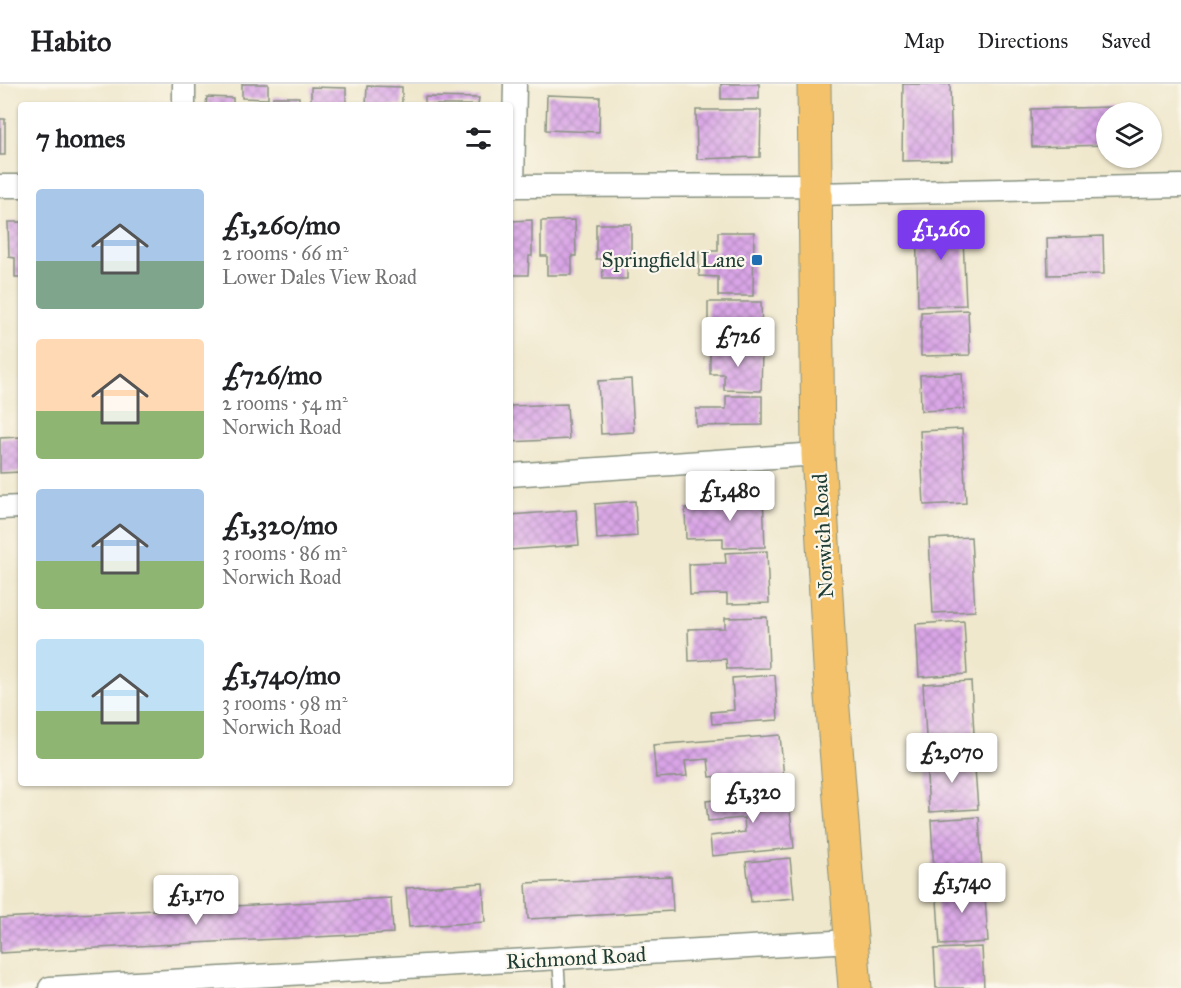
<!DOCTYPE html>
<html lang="en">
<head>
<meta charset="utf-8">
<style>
  body { margin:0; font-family:"IM FELL Great Primer",serif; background:#f6f6f6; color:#202124; height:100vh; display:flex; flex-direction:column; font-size:22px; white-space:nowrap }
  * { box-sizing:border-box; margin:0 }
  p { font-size:20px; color:#757577 }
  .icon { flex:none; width:33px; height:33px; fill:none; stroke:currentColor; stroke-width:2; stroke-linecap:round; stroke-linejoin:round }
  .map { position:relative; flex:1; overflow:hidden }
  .panel { position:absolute; left:18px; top:18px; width:495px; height:684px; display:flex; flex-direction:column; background:#fff; border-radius:6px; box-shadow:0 2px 4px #0004 }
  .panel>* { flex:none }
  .fabs { position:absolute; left:1096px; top:18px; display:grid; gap:12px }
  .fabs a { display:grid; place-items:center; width:66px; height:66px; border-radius:50%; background:#fff; box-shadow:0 2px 4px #0004; font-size:30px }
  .price { position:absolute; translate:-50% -51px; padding:0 14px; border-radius:6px; background:#fff; color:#222; font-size:20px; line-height:39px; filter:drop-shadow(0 2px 3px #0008) }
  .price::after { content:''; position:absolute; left:50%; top:36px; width:18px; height:14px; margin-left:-9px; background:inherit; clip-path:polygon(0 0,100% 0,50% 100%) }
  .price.selected { background:#7c3aed; color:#fff }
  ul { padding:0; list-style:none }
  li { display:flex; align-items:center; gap:18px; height:150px; padding:0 18px }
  li span { display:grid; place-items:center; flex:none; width:168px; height:120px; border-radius:6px; color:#555 }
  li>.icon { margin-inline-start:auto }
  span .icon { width:72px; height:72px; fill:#fffc; stroke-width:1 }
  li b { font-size:26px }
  h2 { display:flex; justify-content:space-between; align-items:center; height:72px; padding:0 18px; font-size:26px }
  header { display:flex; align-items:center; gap:36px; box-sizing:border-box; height:84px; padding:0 30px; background:#fff; border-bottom:2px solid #e0e0e0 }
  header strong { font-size:28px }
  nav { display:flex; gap:33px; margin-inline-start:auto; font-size:21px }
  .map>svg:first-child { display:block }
  .building { fill:url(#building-cross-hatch) }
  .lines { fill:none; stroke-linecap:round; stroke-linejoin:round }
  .lane-casing { stroke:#889280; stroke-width:13 }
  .street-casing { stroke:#889280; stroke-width:25 }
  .primary-casing { stroke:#889280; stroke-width:35 }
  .lane { stroke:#fff; stroke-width:10 }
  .street { stroke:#fff; stroke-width:22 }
  .primary { stroke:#f3c26a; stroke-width:33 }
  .poi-dot { fill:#1f6fb2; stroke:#fbf7ec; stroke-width:2 }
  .labels { text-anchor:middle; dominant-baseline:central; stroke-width:4.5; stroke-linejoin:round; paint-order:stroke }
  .poi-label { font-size:21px; fill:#1f3d34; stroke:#fbf7ec; text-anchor:end }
  .street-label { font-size:21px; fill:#1f3d34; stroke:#fbf7ec }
</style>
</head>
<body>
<header>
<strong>Habito</strong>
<nav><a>Map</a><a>Directions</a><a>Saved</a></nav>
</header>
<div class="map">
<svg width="1181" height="904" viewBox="0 0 1181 904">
  <defs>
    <pattern id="building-cross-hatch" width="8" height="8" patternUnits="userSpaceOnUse" patternTransform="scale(1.5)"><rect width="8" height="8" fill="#daa5e7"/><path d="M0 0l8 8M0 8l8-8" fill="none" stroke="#b088bc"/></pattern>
  </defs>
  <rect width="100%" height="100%" fill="#fbf7ec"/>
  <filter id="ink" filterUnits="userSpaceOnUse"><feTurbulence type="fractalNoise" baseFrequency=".0167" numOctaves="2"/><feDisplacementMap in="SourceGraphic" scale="12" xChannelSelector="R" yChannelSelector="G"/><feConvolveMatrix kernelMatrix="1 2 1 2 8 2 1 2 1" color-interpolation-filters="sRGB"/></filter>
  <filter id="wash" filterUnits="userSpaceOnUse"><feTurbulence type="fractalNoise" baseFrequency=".008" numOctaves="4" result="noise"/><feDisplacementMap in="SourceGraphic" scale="24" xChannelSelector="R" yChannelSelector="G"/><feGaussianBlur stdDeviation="1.35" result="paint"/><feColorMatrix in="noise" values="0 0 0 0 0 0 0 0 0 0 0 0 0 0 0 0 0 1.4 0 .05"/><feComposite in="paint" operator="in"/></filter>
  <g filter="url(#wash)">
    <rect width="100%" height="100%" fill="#f0e8cd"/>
    <g id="blocks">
      <path class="building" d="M 242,0 L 268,0 L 268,15 L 242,14 Z
        M 721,0 L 759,0 L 759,15 L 721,15 Z
        M 903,0 L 950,0 L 952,76 L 902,77 Z
        M 367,2 L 402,3 L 402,21 L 366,21 Z
        M 311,3 L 346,4 L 346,21 L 311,21 Z
        M 547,11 L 600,13 L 599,48 L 546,46 Z
        M 207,13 L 233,14 L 233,21 L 206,21 Z
        M 273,13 L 299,13 L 299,21 L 272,21 Z
        M 425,13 L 479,14 L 478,21 L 425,21 Z
        M 1112,23 L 1112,28 L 1107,28 L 1107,61 L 1032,63 L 1031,25 Z
        M 696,26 L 761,26 L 760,73 L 697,75 Z
        M 0,35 L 5,35 L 5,71 L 0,71 Z
        M 962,132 L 966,221 L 918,222 L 916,133 Z
        M 532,136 L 532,172 L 529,172 L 528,191 L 510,191 L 510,137 Z
        M 575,136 L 576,172 L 572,172 L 572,191 L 547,191 L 547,172 L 541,172 L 541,137 Z
        M 8,138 L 21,138 L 21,193 L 15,193 L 15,174 L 9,173 Z
        M 596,140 L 631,140 L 631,176 L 627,176 L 627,195 L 603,195 L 602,175 L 596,175 Z
        M 718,148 L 754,148 L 753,212 L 718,212 L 718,193 L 699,192 L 699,167 L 718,167 Z
        M 1103,152 L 1104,190 L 1048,191 L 1047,154 Z
        M 708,218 L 761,218 L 762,251 L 719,252 L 719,243 L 708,244 Z
        M 968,226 L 970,271 L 921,272 L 921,228 Z
        M 710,265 L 762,266 L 761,307 L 724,306 L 724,290 L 710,290 Z
        M 962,289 L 964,325 L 921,327 L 920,291 Z
        M 631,295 L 634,348 L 601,350 L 598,297 Z
        M 726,312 L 762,312 L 762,341 L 696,342 L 696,325 L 726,325 Z
        M 567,320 L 569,355 L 510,358 L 510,322 Z
        M 962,345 L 966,419 L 924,421 L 920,347 Z
        M 21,353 L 21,388 L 0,389 L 0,354 Z
        M 763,411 L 765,463 L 723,464 L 723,454 L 686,455 L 685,424 L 722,422 L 722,412 Z
        M 635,417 L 637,452 L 597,455 L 595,420 Z
        M 576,426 L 579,461 L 510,466 L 510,431 Z
        M 971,453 L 975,527 L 933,529 L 929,455 Z
        M 767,467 L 769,519 L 727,520 L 727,510 L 690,511 L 689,480 L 726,479 L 725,469 Z
        M 767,533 L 769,584 L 727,585 L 726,575 L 689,577 L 688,545 L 725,544 L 725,534 Z
        M 964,537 L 967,590 L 919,593 L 916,540 Z
        M 775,591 L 778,636 L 712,640 L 711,628 L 734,626 L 732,594 Z
        M 971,597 L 974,650 L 926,653 L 923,600 Z
        M 780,651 L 784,694 L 733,698 L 732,691 L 710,693 L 708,675 L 685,677 L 687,692 L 656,694 L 653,661 Z
        M 974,672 L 978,725 L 929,728 L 926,675 Z
        M 788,708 L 794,764 L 712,772 L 710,752 L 745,748 L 744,734 L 708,737 L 706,717 Z
        M 979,733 L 982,786 L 934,788 L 931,736 Z
        M 790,774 L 794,814 L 751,818 L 746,778 Z
        M 671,792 L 673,827 L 528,835 L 526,799 Z
        M 984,798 L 988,858 L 940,861 L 936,801 Z
        M 483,799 L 485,838 L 409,843 L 406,804 Z
        M 391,814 L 393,849 L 0,869 L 0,834 Z
        M 982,863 L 984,904 L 936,904 L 934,865 Z"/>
    </g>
  </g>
  <g filter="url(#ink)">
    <use href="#blocks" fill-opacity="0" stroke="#889280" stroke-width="1.5"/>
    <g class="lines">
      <defs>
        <path id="lane" d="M 558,875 L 560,904"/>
        <path id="street" d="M 184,0 L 184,21
          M 0,102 L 21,102
          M 510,102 L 814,101
          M 513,102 L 515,0
          M 814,110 L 1181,102
          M 510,391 L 818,370
          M 0,424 L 21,423
          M 50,904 L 851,857"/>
        <path id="primary" d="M 814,0 L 818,370 L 831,600 L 855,904"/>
      </defs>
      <use href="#lane" class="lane-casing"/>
      <use href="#street" class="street-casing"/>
      <use href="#primary" class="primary-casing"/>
      <use href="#lane" class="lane"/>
      <use href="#street" class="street"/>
      <use href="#primary" class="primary"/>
    </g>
  </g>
  <rect class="poi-dot" x="751" y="170" width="12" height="12" rx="3"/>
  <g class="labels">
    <g class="poi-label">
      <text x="745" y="176">Springfield Lane</text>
    </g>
    <g class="street-label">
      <text transform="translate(823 452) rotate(-93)">Norwich Road</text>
      <text transform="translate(576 874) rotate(-3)">Richmond Road</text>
    </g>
  </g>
</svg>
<div class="fabs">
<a><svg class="icon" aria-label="layers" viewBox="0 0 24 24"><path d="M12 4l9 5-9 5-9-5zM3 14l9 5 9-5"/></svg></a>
</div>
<b class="price selected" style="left:941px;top:177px">£1,260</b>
<b class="price" style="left:738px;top:284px">£726</b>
<b class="price" style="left:730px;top:438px">£1,480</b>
<b class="price" style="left:952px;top:700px">£2,070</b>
<b class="price" style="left:753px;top:740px">£1,320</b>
<b class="price" style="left:962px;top:830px">£1,740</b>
<b class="price" style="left:196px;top:842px">£1,170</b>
<section class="panel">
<h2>7 homes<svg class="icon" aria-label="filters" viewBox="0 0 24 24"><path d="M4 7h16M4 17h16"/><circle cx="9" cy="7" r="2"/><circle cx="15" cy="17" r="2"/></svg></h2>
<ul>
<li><span style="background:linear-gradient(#a9c7e8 60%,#7fa58c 0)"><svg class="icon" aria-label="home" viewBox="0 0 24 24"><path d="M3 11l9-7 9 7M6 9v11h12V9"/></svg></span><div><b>£1,260/mo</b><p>2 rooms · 66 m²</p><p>Lower Dales View Road</p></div></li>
<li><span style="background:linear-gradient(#ffd9b3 60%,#8fb573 0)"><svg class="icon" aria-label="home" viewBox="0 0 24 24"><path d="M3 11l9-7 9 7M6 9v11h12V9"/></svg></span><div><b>£726/mo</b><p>2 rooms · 54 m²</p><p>Norwich Road</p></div></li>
<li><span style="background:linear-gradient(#a9c7e8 60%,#8fb573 0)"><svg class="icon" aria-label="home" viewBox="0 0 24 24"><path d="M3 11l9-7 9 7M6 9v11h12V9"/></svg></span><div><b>£1,320/mo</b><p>3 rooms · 86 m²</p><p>Norwich Road</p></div></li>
<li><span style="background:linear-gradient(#bfe0f5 60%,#8fb573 0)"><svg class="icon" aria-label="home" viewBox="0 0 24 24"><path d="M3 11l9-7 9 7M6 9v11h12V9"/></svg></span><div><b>£1,740/mo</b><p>3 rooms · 98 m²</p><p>Norwich Road</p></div></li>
</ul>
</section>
</div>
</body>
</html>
